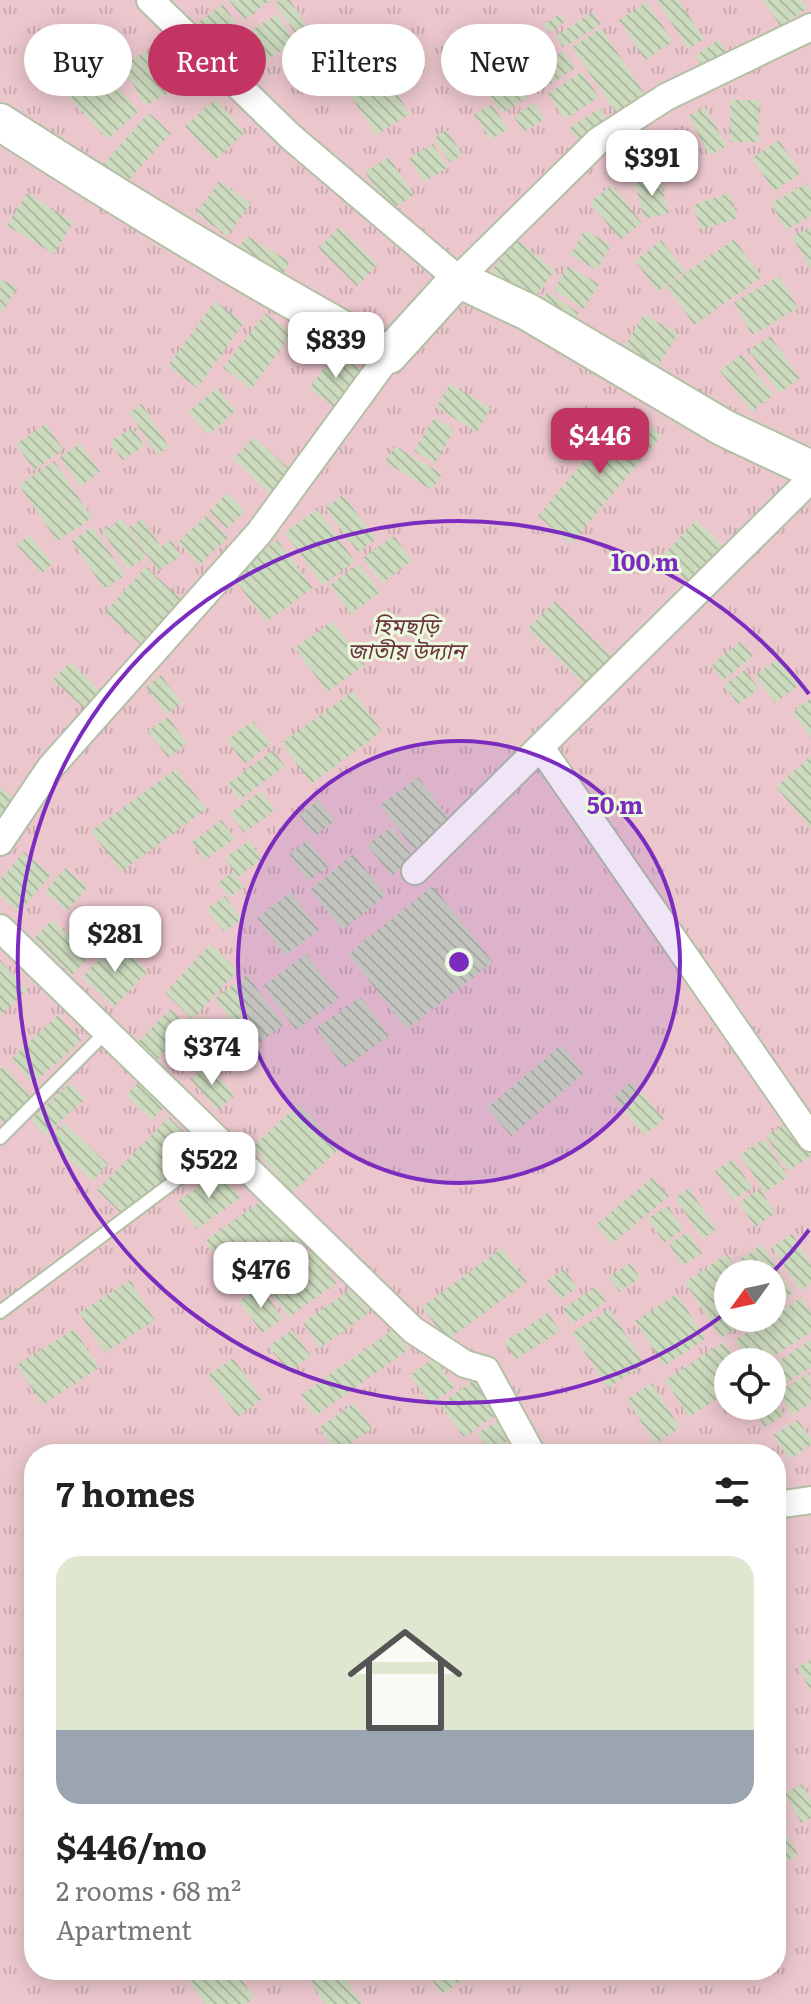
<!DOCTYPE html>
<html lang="en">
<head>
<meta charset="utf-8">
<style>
  body { margin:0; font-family:Literata,"Noto Sans Bengali",serif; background:#f6f6f6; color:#222; height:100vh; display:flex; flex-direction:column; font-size:30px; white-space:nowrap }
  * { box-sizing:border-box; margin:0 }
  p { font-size:26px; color:#767676 }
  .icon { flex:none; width:44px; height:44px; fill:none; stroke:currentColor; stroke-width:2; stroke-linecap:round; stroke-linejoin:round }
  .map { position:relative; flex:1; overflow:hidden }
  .side { position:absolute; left:24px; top:1444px; width:762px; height:536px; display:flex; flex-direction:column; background:#fff; border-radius:32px; box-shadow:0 4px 20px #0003 }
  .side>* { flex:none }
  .top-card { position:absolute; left:24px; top:24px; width:764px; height:72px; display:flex; gap:16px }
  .needle { width:52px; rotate:237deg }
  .tools { position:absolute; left:714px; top:1260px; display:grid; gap:16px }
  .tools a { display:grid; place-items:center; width:72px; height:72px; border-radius:50%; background:#fff; box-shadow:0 4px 20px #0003; font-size:40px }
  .price { position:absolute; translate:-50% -68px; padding:0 18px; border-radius:16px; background:#fff; color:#222; font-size:26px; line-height:52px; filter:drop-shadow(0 2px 4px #0008) }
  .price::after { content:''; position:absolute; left:50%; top:48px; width:24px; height:18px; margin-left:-12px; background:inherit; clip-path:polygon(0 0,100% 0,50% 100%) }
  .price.active { background:#c23461; color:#fff }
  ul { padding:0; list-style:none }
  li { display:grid; align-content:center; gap:16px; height:424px; padding:0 32px }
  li+li { border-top:2px solid #e0e0e0 }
  li span { display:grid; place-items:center; height:248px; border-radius:24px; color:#555 }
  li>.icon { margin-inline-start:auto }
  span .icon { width:144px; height:144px; fill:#fffc; stroke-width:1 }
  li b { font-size:34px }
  h2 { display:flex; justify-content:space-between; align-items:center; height:96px; padding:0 32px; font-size:34px }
  .tag { padding:0 28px; border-radius:36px; background:#fff; box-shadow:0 4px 20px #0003; font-size:28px; line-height:72px }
  .tag.active { background:#c23461; color:#fff }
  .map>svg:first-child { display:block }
  .park { fill:url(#park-tufts); fill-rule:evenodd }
  .building { fill:url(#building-back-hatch) }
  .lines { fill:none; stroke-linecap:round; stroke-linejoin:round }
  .lane-casing { stroke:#b3c0a5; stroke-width:16 }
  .street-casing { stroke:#b3c0a5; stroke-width:30 }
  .secondary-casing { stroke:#b3c0a5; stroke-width:40 }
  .lane { stroke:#fff; stroke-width:12 }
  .street { stroke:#fff; stroke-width:26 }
  .secondary { stroke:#fff; stroke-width:36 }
  .ring { fill:none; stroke:#7b2cbf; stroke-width:4 }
  .labels { text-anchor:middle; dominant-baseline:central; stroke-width:6; stroke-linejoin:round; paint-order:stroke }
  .park-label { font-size:22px; font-style:italic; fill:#6d3341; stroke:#ecfade }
  .centre { fill:#7b2cbf; stroke:#ecfade; stroke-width:4 }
  .ring-label { font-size:24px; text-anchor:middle; font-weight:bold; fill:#7b2cbf; stroke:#ecfade; stroke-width:6; stroke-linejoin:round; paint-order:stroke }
</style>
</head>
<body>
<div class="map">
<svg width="811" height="2004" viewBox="0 0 811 2004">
  <defs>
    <pattern id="park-tufts" width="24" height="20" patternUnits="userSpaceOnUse" patternTransform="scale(2)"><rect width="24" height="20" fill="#ebc7cd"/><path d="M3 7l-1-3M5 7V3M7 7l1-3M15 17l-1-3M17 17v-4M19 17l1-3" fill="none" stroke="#c9abb0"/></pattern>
    <pattern id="building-back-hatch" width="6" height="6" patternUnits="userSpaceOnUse" patternTransform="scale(2)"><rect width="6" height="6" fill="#ccdabe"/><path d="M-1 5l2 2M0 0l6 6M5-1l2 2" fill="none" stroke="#afbba3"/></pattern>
  </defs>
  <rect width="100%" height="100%" fill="#ecfade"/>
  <path class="park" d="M 0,0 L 811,0 L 811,2004 L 0,2004 ZM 728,1274 L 772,1274 L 772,1318 L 728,1318 ZM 728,1362 L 772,1362 L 772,1406 L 728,1406 ZM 34,1454 L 776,1454 L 776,1970 L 34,1970 Z"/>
  <path class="building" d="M 229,0 L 271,0 L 244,20 Z
    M 280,0 L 290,0 L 310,31 L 299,39 L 275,3 Z
    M 657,0 L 679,0 L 704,39 L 688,49 Z
    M 763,0 L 802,0 L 807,9 L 780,26 Z
    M 647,2 L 673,42 L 645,60 L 619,20 Z
    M 223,4 L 236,23 L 212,41 L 198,23 Z
    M 593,12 L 601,24 L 563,48 L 556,36 Z
    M 277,14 L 295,42 L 248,72 L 230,44 Z
    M 560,14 L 565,22 L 549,33 L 544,24 Z
    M 352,25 L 410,114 L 376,135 L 319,47 Z
    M 601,28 L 650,102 L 621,121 L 572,47 Z
    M 402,32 L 419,58 L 402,70 L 385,44 Z
    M 719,40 L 732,60 L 708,76 L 695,56 Z
    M 151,49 L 174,90 L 145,106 L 122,65 Z
    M 564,51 L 575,68 L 541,90 L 531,73 Z
    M 99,67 L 139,111 L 107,139 L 68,96 Z
    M 513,71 L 529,96 L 502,113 L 486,89 Z
    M 582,72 L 599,97 L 565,119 L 548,94 Z
    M 216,99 L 245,133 L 215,160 L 185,126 Z
    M 730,100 L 759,100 L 759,142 L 730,142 Z
    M 534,103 L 544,119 L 524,132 L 514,117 Z
    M 492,104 L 508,129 L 491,140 L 474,115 Z
    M 705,107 L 727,146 L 709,155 L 688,116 Z
    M 600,108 L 610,124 L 580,144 L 569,128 Z
    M 149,113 L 171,133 L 118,192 L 96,172 Z
    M 447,130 L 462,154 L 450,163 L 434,138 Z
    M 779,140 L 801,173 L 774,191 L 752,158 Z
    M 433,144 L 448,167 L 424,182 L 409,159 Z
    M 389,157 L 414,195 L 389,211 L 365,172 Z
    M 659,176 L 669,213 L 644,219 L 635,183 Z
    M 219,181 L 251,203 L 228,236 L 196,214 Z
    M 807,183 L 811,191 L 811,216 L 785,230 L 771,203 Z
    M 612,185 L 642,223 L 620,240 L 590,202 Z
    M 27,193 L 73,222 L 54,254 L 7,226 Z
    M 730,193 L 738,218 L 701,230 L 693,205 Z
    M 339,227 L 378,264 L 357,286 L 318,248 Z
    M 810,227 L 811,229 L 811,269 L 792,237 Z
    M 585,230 L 611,245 L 597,270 L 570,255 Z
    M 247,236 L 290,262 L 278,281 L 235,255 Z
    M 516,239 L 555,270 L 526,308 L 486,278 Z
    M 734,239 L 762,277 L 694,325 L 667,286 Z
    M 661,240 L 685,271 L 658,292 L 635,261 Z
    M 568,266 L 599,284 L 584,309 L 554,290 Z
    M 780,276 L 798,308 L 752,335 L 734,302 Z
    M 0,279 L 17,287 L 4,311 L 0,309 Z
    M 547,292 L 579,313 L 567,332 L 534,311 Z
    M 215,301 L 244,323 L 197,388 L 168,366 Z
    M 265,313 L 292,334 L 251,389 L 223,368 Z
    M 644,314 L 678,334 L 655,371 L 622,351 Z
    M 770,336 L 800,378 L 779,393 L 749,351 Z
    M 336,352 L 363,371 L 335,408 L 309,388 Z
    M 742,354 L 773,395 L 752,412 L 720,371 Z
    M 450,384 L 491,408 L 477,432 L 436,407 Z
    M 217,388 L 236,411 L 208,435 L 188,412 Z
    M 142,404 L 169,447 L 157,455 L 129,412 Z
    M 628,408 L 661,436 L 571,544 L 538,516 Z
    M 434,418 L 454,430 L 435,463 L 414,451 Z
    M 46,424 L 63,449 L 34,470 L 16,444 Z
    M 133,428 L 144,446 L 122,460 L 110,441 Z
    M 254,437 L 295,474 L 274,497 L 233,459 Z
    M 80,443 L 100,472 L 80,486 L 60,457 Z
    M 395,446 L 442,474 L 432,490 L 385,462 Z
    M 54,461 L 92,518 L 57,541 L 19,485 Z
    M 228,493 L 245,512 L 226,529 L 209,511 Z
    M 343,495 L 376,539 L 358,552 L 325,508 Z
    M 317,509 L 355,561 L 323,585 L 285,533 Z
    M 207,515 L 228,538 L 199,565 L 178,542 Z
    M 122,519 L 147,556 L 128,569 L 102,531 Z
    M 142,519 L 161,547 L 171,540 L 181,556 L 158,571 L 129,527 Z
    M 696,520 L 730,552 L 696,589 L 662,557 Z
    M 92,527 L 125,575 L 104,589 L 72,541 Z
    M 29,535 L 53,563 L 42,573 L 17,545 Z
    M 394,536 L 412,561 L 382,583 L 363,558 Z
    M 277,540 L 313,588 L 266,622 L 231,575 Z
    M 359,564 L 380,592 L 351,614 L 330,585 Z
    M 146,567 L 182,600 L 140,644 L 105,612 Z
    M 555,601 L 618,663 L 591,691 L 528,629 Z
    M 332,621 L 365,665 L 327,692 L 295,648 Z
    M 741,641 L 753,656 L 723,680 L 711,666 Z
    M 780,657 L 800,684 L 775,703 L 755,676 Z
    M 70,662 L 102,692 L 85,709 L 53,680 Z
    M 745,670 L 759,689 L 738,704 L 724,685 Z
    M 161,675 L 182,703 L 166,714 L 146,687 Z
    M 353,691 L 382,731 L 311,784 L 282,743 Z
    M 811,698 L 811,738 L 792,713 Z
    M 168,717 L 187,743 L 168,758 L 148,731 Z
    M 253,721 L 271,744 L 244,764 L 227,740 Z
    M 273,750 L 285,766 L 239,800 L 228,784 Z
    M 811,756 L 811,828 L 776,787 Z
    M 176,769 L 206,809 L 121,872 L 91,831 Z
    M 418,777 L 453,824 L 415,852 L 380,805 Z
    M 0,787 L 15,800 L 0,816 Z
    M 261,791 L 275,810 L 244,833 L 230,813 Z
    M 319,800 L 335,821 L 314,836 L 299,815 Z
    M 221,820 L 235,838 L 205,860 L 192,842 Z
    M 391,827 L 415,857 L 392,876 L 367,845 Z
    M 308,840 L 328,867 L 308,881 L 289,854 Z
    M 249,841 L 262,859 L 238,877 L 225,858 Z
    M 24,852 L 51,875 L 19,912 L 0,896 L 0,880 Z
    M 353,854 L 386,895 L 343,930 L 310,890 Z
    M 65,868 L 88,887 L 67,911 L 45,892 Z
    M 233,872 L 244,887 L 229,897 L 218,883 Z
    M 433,886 L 493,962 L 407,1029 L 348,954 Z
    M 291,892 L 319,930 L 285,955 L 257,918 Z
    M 225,896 L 242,919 L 224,932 L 207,909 Z
    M 52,920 L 90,956 L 72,975 L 34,939 Z
    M 116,941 L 148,971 L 114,1007 L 82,977 Z
    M 210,944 L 238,971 L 192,1019 L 165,993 Z
    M 306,954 L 339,998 L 296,1030 L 263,986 Z
    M 0,960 L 27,990 L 0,1015 Z
    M 247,975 L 284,1025 L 252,1048 L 215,998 Z
    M 361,997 L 389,1036 L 344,1068 L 316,1028 Z
    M 170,1009 L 189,1026 L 154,1063 L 135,1045 Z
    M 58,1015 L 82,1040 L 33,1084 L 11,1059 Z
    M 561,1045 L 584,1073 L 511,1136 L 487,1108 Z
    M 207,1064 L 235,1095 L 218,1110 L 190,1079 Z
    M 3,1066 L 33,1098 L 5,1124 L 0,1119 L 0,1069 Z
    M 140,1081 L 166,1105 L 152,1120 L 126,1096 Z
    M 632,1081 L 664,1119 L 644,1135 L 613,1097 Z
    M 70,1083 L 85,1099 L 45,1135 L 31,1119 Z
    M 299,1104 L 339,1149 L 292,1192 L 252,1147 Z
    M 169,1117 L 201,1149 L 129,1221 L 97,1190 Z
    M 791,1120 L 811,1151 L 811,1156 L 788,1171 L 766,1136 Z
    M 64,1123 L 108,1164 L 93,1181 L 49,1140 Z
    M 764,1139 L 788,1177 L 765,1192 L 740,1155 Z
    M 733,1159 L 752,1188 L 733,1200 L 715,1171 Z
    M 221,1171 L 240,1198 L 197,1229 L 177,1202 Z
    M 653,1177 L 669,1196 L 612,1244 L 596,1225 Z
    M 689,1188 L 716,1230 L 702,1239 L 675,1198 Z
    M 760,1189 L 775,1213 L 755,1227 L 739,1202 Z
    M 268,1196 L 303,1244 L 239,1290 L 205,1241 Z
    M 668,1206 L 683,1230 L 664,1243 L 648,1218 Z
    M 688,1232 L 702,1253 L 682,1266 L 669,1244 Z
    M 792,1234 L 811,1264 L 811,1283 L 800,1291 L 772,1247 Z
    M 762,1245 L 793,1293 L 772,1306 L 772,1274 L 751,1274 L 741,1258 Z
    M 502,1248 L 527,1282 L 447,1340 L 422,1307 Z
    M 313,1249 L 337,1283 L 289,1317 L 264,1284 Z
    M 727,1254 L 740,1274 L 728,1274 L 728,1318 L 751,1318 L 721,1338 L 685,1282 Z
    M 631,1263 L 640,1278 L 619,1292 L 609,1277 Z
    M 565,1269 L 577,1288 L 560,1299 L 547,1280 Z
    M 130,1280 L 155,1320 L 105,1353 L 79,1313 Z
    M 260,1286 L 283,1318 L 262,1333 L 239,1301 Z
    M 596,1287 L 606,1302 L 572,1324 L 563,1309 Z
    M 352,1288 L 370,1312 L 320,1348 L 303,1323 Z
    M 677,1294 L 706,1339 L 664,1366 L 635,1321 Z
    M 801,1298 L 811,1313 L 811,1332 L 765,1362 L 749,1362 L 735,1340 Z
    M 609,1309 L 645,1364 L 608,1388 L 572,1333 Z
    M 548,1313 L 560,1331 L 515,1360 L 504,1342 Z
    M 74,1329 L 99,1368 L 42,1405 L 17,1365 Z
    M 394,1329 L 408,1350 L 315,1416 L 301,1395 Z
    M 292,1330 L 311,1356 L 288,1372 L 269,1346 Z
    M 811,1340 L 811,1367 L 777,1389 L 772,1380 L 772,1365 Z
    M 724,1342 L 737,1362 L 728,1362 L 728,1392 L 689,1417 L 665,1380 Z
    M 233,1358 L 262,1399 L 238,1417 L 208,1375 Z
    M 434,1358 L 455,1387 L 431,1404 L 410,1375 Z
    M 810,1372 L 811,1403 L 792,1415 L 778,1393 Z
    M 481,1375 L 505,1409 L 464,1437 L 440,1404 Z
    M 652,1383 L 680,1428 L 655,1444 L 627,1399 Z
    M 772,1396 L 784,1415 L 765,1427 L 751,1406 L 772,1406 Z
    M 354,1403 L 372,1428 L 337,1453 L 319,1428 Z
    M 501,1418 L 514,1436 L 491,1453 L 477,1434 Z
    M 798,1420 L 811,1439 L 811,1445 L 789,1459 L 773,1435 Z
    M 599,1443 L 603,1454 L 571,1454 Z
    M 811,1660 L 811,1692 L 798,1667 Z
    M 802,1784 L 811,1800 L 811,1818 L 801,1823 L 785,1793 Z
    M 776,1814 L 798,1855 L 776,1866 Z
    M 182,1970 L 235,1970 L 254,1998 L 245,2004 L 205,2004 Z
    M 316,1970 L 340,1970 L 362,2004 L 325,2004 L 307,1976 Z
    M 426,1970 L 479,1970 L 441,1994 Z"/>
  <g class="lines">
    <defs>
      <path id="lane" d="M 0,1138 L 107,1031
        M 0,1312 L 223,1145"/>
      <path id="street" d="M 150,0 L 291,137 L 458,279 L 598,141 L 666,97 L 811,27
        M 541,748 L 811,1138
        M 0,842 L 50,768 L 259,533 L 389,355
        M 415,871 L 811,479
        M 0,928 L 413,1330 L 465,1364 L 486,1370 L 532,1454
        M 776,1505 L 811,1500"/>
      <path id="secondary" d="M 0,122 C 127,204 256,282 389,355 L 458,279 L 528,312 L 724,428 L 811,469"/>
    </defs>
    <use href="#lane" class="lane-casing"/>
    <use href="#street" class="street-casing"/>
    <use href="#secondary" class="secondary-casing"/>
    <use href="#lane" class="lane"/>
    <use href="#street" class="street"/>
    <use href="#secondary" class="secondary"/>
  </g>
  <circle cx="459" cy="962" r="221" fill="#7b2cbf" fill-opacity=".12"/>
  <g class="ring">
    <circle cx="459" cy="962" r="221"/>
    <path d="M809 1230A441 441 0 0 1 771 1274M727 1312A441 441 0 1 1 809 694"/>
  </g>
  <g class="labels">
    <g class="park-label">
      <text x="406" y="624">হিমছড়ি<tspan x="406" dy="25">জাতীয় উদ্যান</tspan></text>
    </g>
  </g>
  <circle cx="459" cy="962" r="12" class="centre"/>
  <g class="ring-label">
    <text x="645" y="571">100 m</text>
    <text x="615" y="814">50 m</text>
  </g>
</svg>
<div class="tools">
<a><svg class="needle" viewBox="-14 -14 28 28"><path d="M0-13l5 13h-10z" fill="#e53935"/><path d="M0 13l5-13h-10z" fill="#767676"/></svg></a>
<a><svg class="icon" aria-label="locate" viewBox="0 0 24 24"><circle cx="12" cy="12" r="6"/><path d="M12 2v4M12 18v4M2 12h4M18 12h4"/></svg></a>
</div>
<b class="price" style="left:652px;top:198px">$391</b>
<b class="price" style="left:336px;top:380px">$839</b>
<b class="price active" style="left:600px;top:476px">$446</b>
<b class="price" style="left:115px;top:974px">$281</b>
<b class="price" style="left:212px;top:1087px">$374</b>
<b class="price" style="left:209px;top:1200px">$522</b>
<b class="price" style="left:261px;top:1310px">$476</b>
<div class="top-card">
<a class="tag">Buy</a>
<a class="tag active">Rent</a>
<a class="tag">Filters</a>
<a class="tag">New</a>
</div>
<section class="side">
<h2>7 homes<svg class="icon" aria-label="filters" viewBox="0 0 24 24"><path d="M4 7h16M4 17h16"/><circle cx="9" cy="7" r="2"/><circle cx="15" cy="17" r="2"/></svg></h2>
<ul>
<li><span style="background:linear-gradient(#dfe7d0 70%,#9aa5b1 0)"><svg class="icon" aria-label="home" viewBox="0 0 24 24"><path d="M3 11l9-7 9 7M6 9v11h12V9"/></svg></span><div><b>$446/mo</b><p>2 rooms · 68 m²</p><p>Apartment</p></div></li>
</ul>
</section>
</div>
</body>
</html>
